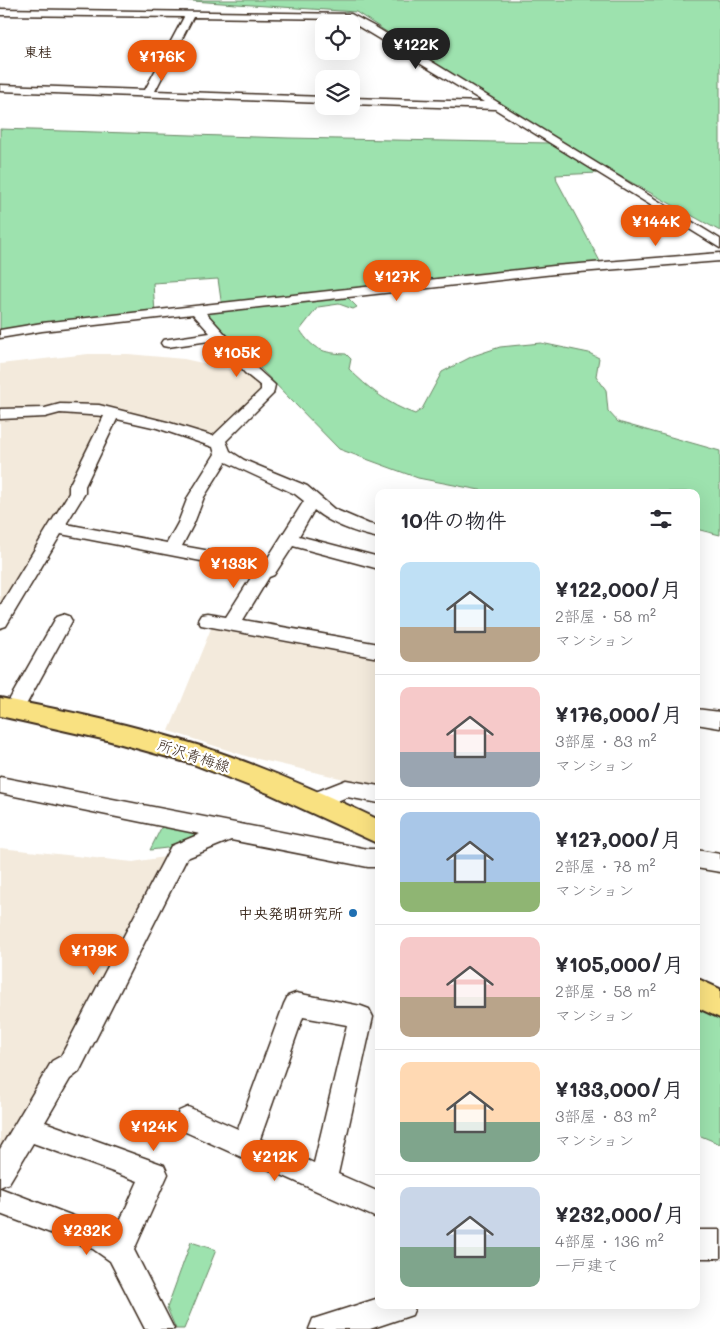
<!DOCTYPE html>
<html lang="ja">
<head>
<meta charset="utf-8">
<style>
  body { margin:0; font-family:Mali,"Klee One",sans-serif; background:#f7f7f7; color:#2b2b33; height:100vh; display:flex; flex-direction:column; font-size:19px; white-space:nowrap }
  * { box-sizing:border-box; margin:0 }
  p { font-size:16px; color:#7c7c81 }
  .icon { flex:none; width:28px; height:28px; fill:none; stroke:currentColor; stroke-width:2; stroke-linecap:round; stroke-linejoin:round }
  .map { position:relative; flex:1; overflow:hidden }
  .sheet { position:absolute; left:375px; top:489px; width:325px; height:820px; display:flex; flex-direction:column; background:#fff; border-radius:10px; box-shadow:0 5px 20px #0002 }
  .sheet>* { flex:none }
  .controls { position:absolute; left:315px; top:15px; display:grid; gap:10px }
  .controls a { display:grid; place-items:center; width:45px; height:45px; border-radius:10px; background:#fff; box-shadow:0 5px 20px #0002; font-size:25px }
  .price { position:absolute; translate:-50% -42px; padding:0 11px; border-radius:18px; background:#ea580c; color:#fff; font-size:16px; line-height:32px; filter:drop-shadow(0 1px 2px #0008) }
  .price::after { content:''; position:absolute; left:50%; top:30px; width:15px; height:11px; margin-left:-8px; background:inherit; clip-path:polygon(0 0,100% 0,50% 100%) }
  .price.active { background:#222; color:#fff }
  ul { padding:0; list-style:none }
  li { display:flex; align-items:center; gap:15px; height:125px; padding:0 25px }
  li+li { border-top:1px solid #e1e1e2 }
  li span { display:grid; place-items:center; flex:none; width:140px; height:100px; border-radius:10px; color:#555 }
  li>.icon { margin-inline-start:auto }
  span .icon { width:60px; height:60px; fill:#fffc; stroke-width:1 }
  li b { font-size:21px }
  h2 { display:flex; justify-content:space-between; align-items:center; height:60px; padding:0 25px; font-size:21px }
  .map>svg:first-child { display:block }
  .built { fill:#f3eadc }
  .green { fill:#9de2ae; stroke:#6c8666 }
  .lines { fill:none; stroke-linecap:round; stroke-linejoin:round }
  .minor-casing { stroke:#3b2a1e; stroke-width:3 }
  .major-casing { stroke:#3b2a1e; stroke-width:4 }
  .minor { fill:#fff; fill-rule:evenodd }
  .major { fill:#f9e181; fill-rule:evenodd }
  .poi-dot { fill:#1f6fb2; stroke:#fff; stroke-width:2 }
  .labels { text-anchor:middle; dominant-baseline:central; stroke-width:4.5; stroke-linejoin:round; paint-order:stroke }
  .far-neighbourhood-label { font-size:14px; font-weight:bold; fill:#3b2a1e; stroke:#fff }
  .street-label { font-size:15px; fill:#3b2a1e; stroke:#fff }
  .poi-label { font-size:15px; font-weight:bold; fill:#3b2a1e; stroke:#fff; text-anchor:end }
</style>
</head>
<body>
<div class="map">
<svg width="720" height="1329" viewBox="0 0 720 1329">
  <rect width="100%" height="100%" fill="#fff"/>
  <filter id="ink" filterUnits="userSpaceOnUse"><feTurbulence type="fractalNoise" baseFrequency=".02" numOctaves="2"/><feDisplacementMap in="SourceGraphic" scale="10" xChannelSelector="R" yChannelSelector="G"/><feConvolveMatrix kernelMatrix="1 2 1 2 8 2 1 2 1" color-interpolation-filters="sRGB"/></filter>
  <g filter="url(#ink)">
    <path class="built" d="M 88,354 L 128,354 L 184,359 L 247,373 L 262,387 L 263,392 L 218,436 L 209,437 L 60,405 L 0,411 L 0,364 Z
      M 79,411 L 107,415 L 72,494 L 0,615 L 0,417 Z
      M 212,626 L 379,656 L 379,787 L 249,757 L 169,731 Z
      M 0,848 L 133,862 L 171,856 L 0,1167 Z"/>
    <path class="green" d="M 177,0 L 720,0 L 720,231 L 547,136 L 356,12 Z
      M 0,129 L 288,138 L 549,143 L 598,173 L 556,175 L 557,181 L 602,265 L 222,307 L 218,279 L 153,283 L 155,313 L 0,332 Z
      M 346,296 L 357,307 L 353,309 L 339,304 L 318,307 L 300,330 C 313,350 323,353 346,354 L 351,359 L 349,369 C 368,388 389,405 415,414 L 422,409 L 442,372 L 473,356 L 500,347 L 541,343 L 589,353 L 599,358 L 596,376 L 606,390 L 608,411 L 618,422 L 720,451 L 720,535 L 696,529 L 696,492 L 490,492 L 418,478 L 339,449 L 205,312 Z
      M 164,822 L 201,829 L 201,839 L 175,847 L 150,850 Z
      M 696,1007 L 720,1019 L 720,1144 L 696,1134 Z
      M 191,1242 L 216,1250 L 184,1329 L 176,1329 L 167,1308 Z"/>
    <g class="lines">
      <defs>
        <path id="minor" d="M 0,9 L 351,14 L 377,28 L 720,239 L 720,248 L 495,109 L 351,104 L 351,98 L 484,102 L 346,19 L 193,17 L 155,91 L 324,97 L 324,103 L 0,91 L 0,85 L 145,90 L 184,17 L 0,15 Z
          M 720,253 L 720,261 L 554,274 L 206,313 L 255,367 L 275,385 L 273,394 L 226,441 L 230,451 L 244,460 L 307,486 L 334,509 L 369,524 L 379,526 L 379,538 C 357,533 332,525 314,510 L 299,536 L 379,557 L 379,569 L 293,546 L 274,575 L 269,577 L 243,620 L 379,644 L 379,658 L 201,625 L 198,620 L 201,615 L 207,614 L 226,617 L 254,573 L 227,566 L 61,534 L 6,626 L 0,628 L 0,606 L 69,493 L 69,486 L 104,416 L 60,413 L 45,417 L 0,419 L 0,409 L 45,408 L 60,404 L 99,405 L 167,422 L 213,436 L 261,390 L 261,386 L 245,373 L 216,340 L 168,347 L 163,346 L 161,343 L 163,340 L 210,333 L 193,314 L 42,331 L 0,338 L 0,330 L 42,323 L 554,266 ZM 117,419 L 157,428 L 213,447 L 215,454 L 188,497 L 178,523 L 167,543 L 66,524 L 85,493 L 85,486 ZM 226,462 L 295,494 L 304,501 L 264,564 L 227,554 L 182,546 L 194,523 L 204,497 Z
          M 63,614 L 69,616 L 72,621 L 21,714 L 14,716 L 7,714 L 4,709 L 7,704 L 57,616 Z
          M 696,709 L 720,712 L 720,728 L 696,724 Z
          M 0,777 L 368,849 L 379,849 L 379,867 L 368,867 L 231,840 L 187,858 L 79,1072 L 70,1079 L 45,1122 L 164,1165 L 168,1174 L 134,1250 L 174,1329 L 145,1329 L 110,1261 L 93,1249 L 0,1214 L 0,1188 L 115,1232 L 138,1181 L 33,1143 L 9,1183 L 0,1187 L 0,1149 L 52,1061 L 61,1056 L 171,846 L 200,834 L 0,793 Z
          M 346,780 L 379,786 L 379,803 L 347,797 L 315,810 L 308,807 L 305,801 L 308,795 Z
          M 696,850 L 720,854 L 720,872 L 696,868 Z
          M 296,993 L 361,1006 L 369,1009 L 373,1017 L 338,1174 L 379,1192 L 379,1219 L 179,1129 L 175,1120 L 179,1111 L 188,1107 L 238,1129 L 284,1004 L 288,996 ZM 303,1017 L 347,1025 L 314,1163 L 260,1139 Z
          M 696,1230 L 720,1230 L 720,1258 L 696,1258 Z
          M 379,1298 L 379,1305 L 416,1305 L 412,1315 L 370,1329 L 309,1329 L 313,1319 Z"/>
        <path id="major" d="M 0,698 C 67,711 134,725 200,746 C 261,766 321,792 379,820 L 379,844 L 268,793 L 193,764 L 107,740 L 0,716 Z
          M 696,978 L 720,989 L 720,1018 L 696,1007 Z"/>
      </defs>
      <use href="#minor" class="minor-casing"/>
      <use href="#major" class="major-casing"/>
      <use href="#minor" class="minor"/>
      <use href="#major" class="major"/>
    </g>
  </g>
  <circle class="poi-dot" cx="353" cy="913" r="5"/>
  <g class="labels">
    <g class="far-neighbourhood-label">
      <text x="38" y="51">東桂</text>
    </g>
    <g class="street-label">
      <text transform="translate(194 755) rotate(18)">所沢青梅線</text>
    </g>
    <g class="poi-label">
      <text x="343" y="913">中央発明研究所</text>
    </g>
  </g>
</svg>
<div class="controls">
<a><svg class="icon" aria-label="locate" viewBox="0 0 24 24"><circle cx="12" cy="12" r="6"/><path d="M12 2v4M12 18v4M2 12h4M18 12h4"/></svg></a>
<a><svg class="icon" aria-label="layers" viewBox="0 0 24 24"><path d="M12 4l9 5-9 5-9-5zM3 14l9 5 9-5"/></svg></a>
</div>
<b class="price active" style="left:416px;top:70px">¥122K</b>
<b class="price" style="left:162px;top:82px">¥176K</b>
<b class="price" style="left:656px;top:247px">¥144K</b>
<b class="price" style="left:397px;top:302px">¥127K</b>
<b class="price" style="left:237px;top:378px">¥105K</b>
<b class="price" style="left:234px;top:589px">¥133K</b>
<b class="price" style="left:94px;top:976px">¥179K</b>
<b class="price" style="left:154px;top:1152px">¥124K</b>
<b class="price" style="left:275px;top:1182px">¥212K</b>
<b class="price" style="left:87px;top:1256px">¥232K</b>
<section class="sheet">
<h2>10件の物件<svg class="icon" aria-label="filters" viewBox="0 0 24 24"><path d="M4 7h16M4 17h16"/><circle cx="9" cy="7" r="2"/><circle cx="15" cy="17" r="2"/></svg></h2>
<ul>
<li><span style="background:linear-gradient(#bfe0f5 65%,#b9a48a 0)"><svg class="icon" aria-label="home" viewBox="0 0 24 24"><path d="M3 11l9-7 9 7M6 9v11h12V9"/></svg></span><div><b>¥122,000/月</b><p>2部屋 · 58 m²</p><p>マンション</p></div></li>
<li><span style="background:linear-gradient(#f6c9c9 65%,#9aa5b1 0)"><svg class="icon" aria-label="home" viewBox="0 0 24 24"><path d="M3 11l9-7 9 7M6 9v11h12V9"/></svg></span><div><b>¥176,000/月</b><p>3部屋 · 83 m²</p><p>マンション</p></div></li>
<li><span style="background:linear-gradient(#a9c7e8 70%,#8fb573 0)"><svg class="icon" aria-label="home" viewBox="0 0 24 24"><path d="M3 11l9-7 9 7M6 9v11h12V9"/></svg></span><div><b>¥127,000/月</b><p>2部屋 · 78 m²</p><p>マンション</p></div></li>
<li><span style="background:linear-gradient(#f6c9c9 60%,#b9a48a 0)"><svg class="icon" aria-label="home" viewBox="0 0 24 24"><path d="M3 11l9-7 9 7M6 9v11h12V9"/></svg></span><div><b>¥105,000/月</b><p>2部屋 · 58 m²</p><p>マンション</p></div></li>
<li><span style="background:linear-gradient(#ffd9b3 60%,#7fa58c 0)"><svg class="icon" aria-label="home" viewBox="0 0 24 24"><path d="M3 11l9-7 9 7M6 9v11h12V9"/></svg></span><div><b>¥133,000/月</b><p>3部屋 · 83 m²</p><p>マンション</p></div></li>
<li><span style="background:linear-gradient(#c9d6e8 60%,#7fa58c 0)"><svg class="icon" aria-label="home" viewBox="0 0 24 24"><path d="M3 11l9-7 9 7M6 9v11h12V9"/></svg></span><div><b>¥232,000/月</b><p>4部屋 · 136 m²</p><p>一戸建て</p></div></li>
</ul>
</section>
</div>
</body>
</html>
